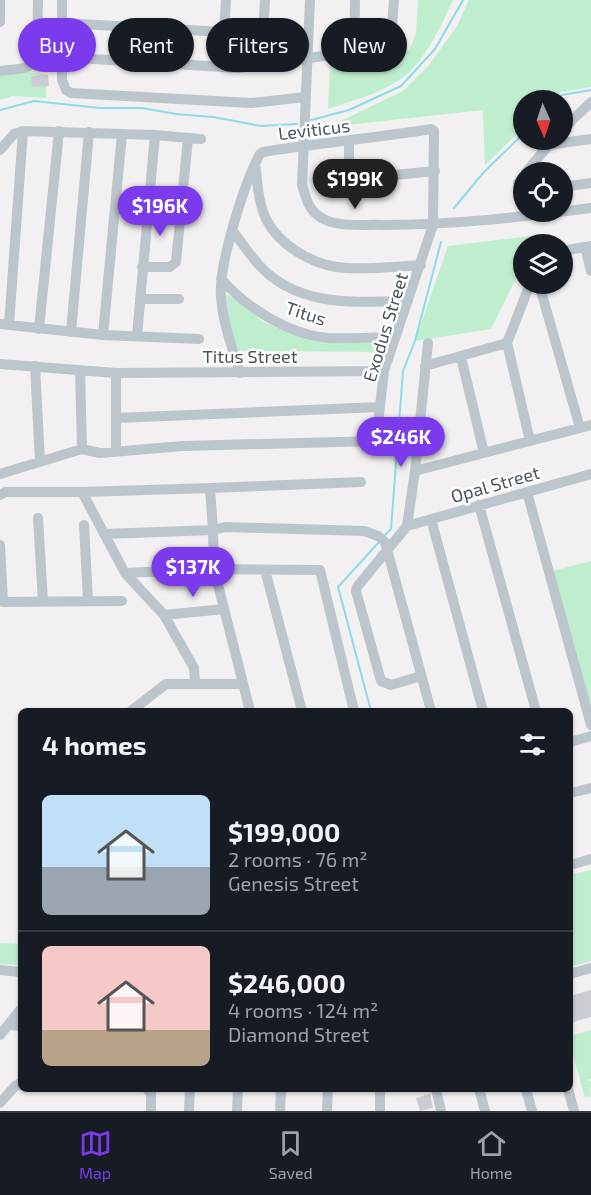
<!DOCTYPE html>
<html lang="en">
<head>
<meta charset="utf-8">
<style>
  body { margin:0; font-family:"Exo 2",sans-serif; background:#20242c; color:#f1f3f6; height:100vh; display:flex; flex-direction:column; font-size:22px; white-space:nowrap }
  * { box-sizing:border-box; margin:0 }
  p { font-size:20px; color:#9ea1a6 }
  .icon { flex:none; width:33px; height:33px; fill:none; stroke:currentColor; stroke-width:2; stroke-linecap:round; stroke-linejoin:round }
  .map { position:relative; flex:1; overflow:hidden }
  .side { position:absolute; left:18px; top:708px; width:555px; height:384px; display:flex; flex-direction:column; background:#171b24; border-radius:9px; box-shadow:0 2px 4px #0004 }
  .side>* { flex:none }
  .banner { position:absolute; left:18px; top:18px; width:555px; height:54px; display:flex; gap:12px }
  .needle { width:39px; rotate:177deg }
  .buttons { position:absolute; left:513px; top:90px; display:grid; gap:12px }
  .buttons a { display:grid; place-items:center; width:60px; height:60px; border-radius:50%; background:#171b24; box-shadow:0 2px 4px #0004; font-size:30px }
  .price { position:absolute; translate:-50% -51px; padding:0 14px; border-radius:21px; background:#7c3aed; color:#fff; font-size:20px; line-height:39px; filter:drop-shadow(0 2px 3px #0008) }
  .price::after { content:''; position:absolute; left:50%; top:36px; width:18px; height:14px; margin-left:-9px; background:inherit; clip-path:polygon(0 0,100% 0,50% 100%) }
  .price.selected { background:#222; color:#fff }
  ul { padding:0; list-style:none }
  li { display:flex; align-items:center; gap:18px; height:150px; padding:0 24px }
  li+li { border-top:2px solid #363941 }
  li span { display:grid; place-items:center; flex:none; width:168px; height:120px; border-radius:9px; color:#555 }
  li>.icon { margin-inline-start:auto }
  span .icon { width:72px; height:72px; fill:#fffc; stroke-width:1 }
  li b { font-size:26px }
  h2 { display:flex; justify-content:space-between; align-items:center; height:72px; padding:0 24px; font-size:26px }
  .tag { padding:0 21px; border-radius:27px; background:#171b24; box-shadow:0 2px 4px #0004; font-size:21px; line-height:54px }
  .tag.selected { background:#7c3aed; color:#fff }
  .dock { display:flex; justify-content:space-around; align-items:center; height:84px; border-top:2px solid #363941; background:#171b24; font-size:16px; color:#9ea1a6 }
  .dock a { display:grid; justify-items:center; gap:3px }
  .dock .selected { color:#7c3aed }
  .map>svg:first-child { display:block }
  .green { fill:#bfeecf }
  .lines { fill:none; stroke-linecap:round; stroke-linejoin:round }
  .stream { stroke:#8ddbea; stroke-width:2 }
  .building { fill:#cacdd2 }
  .minor { stroke:#bcc5cc; stroke-width:10 }
  .labels { text-anchor:middle; dominant-baseline:central; stroke-width:5; stroke-linejoin:round; paint-order:stroke }
  .street-label { font-size:18px; fill:#48545d; stroke:#fff }
</style>
</head>
<body>
<div class="map">
<svg width="591" height="1111" viewBox="0 0 591 1111">
  <rect width="100%" height="100%" fill="#f2f0f0"/>
  <path class="green" d="M 418,0 L 453,0 C 440,28 425,63 398,81 C 378,94 351,101 328,109 L 330,64 L 399,56 L 409,50 L 416,34 Z
    M 469,0 L 591,0 L 591,87 L 561,92 L 552,100 L 524,100 L 523,128 L 485,165 L 483,110 L 328,127 L 403,91 L 429,65 L 457,26 Z
    M 28,72 L 46,75 L 46,98 L 12,96 L 0,100 L 0,76 Z
    M 539,235 L 533,244 L 524,244 L 523,264 L 491,329 L 415,341 L 448,246 Z
    M 226,294 L 244,305 L 263,322 L 287,332 L 384,341 L 381,352 L 237,351 L 229,321 Z
    M 591,561 L 591,716 L 552,571 Z
    M 591,870 L 591,961 L 570,967 L 570,875 Z
    M 0,943 L 21,944 L 21,965 L 0,964 Z
    M 591,1030 L 591,1079 L 588,1080 L 588,1082 L 591,1081 L 591,1090 L 589,1085 L 591,1096 L 585,1098 L 570,1044 L 570,1036 Z"/>
  <g class="lines">
    <path class="stream" d="M 556,100 L 562,95 L 591,90
      M 0,110 L 34,101 L 100,108 L 142,108 L 176,114 L 213,117 L 261,126 L 297,124
      M 311,120 L 349,110 L 401,86 L 435,49 L 463,0
      M 454,208 L 484,172 L 524,133
      M 384,536 L 391,529 L 403,371 L 415,341 L 441,242
      M 371,711 L 338,587 L 380,541"/>
  </g>
  <path class="building" d="M 48,75 L 49,86 L 32,87 L 31,76 Z
    M 591,990 L 591,1017 L 570,1023 L 570,996 Z
    M 430,1094 L 433,1108 L 420,1111 L 416,1098 Z"/>
  <g class="lines">
    <path class="minor" d="M 62,0 L 62,80 L 66,90 L 71,93 L 251,103 L 305,97
      M 310,0 L 302,185 C 305,195 308,207 316,214 C 333,229 363,224 383,225 C 454,225 521,217 591,208
      M 0,22 L 0,0
      M 62,23 L 224,32
      M 354,52 L 355,0
      M 62,57 L 239,68 L 380,48 L 388,45 L 391,42 L 394,0
      M 222,66 L 226,0
      M 261,66 L 265,0
      M 0,71 C 13,69 32,71 37,58 L 38,0
      M 562,130 L 591,102
      M 349,141 L 349,176 L 354,179 L 435,171
      M 548,145 L 591,139
      M 0,150 L 14,134 L 23,131 L 155,135 L 201,139
      M 256,169 C 257,185 259,204 266,219 C 279,245 310,263 337,267 C 360,271 398,266 421,265
      M 526,172 L 553,140
      M 524,176 L 518,183 L 520,189 L 524,192
      M 562,187 L 591,183
      M 232,230 C 241,242 250,255 260,266 C 299,308 357,302 408,301
      M 585,247 L 591,271
      M 562,251 L 591,246
      M 142,267 L 170,267 L 176,262 L 188,138
      M 221,279 C 247,308 289,335 329,338 C 351,339 373,337 395,337
      M 539,284 L 580,428
      M 140,299 L 179,299
      M 0,324 L 103,335 L 199,339
      M 9,325 L 23,131
      M 39,329 L 59,131
      M 71,332 L 89,132
      M 103,335 L 122,134
      M 137,336 L 155,135
      M 507,343 L 530,441
      M 461,357 L 484,453
      M 0,364 L 116,373 L 384,371
      M 35,366 L 40,462
      M 425,366 L 507,343 L 530,284
      M 80,370 L 82,449
      M 116,373 L 116,451
      M 116,418 L 380,407
      M 415,471 L 591,425
      M 0,474 L 82,449 L 100,453 L 183,446 L 376,441 L 384,371 L 433,225 L 434,131 L 431,129 C 375,138 319,143 263,152 L 260,154 C 245,181 218,266 221,297 C 223,323 232,348 240,373
      M 527,492 L 591,725
      M 0,495 L 5,492 L 82,492
      M 479,505 L 536,711
      M 38,518 L 43,602
      M 431,519 L 483,711
      M 84,525 L 88,601
      M 407,526 L 591,474
      M 104,534 L 213,530 L 210,488 L 361,482
      M 0,545 L 3,602 L 122,601
      M 265,570 L 302,711
      M 125,573 L 214,569 L 320,570 L 354,711
      M 164,615 L 224,609
      M 421,676 L 391,685 L 381,681 L 356,591 L 357,587 L 407,526 L 415,471 L 428,343
      M 195,684 L 242,684
      M 131,711 L 166,684 L 195,684 L 194,668 L 164,615 L 125,573 L 82,492 L 210,488
      M 250,711 L 214,569 L 213,530 L 225,527 L 364,531 L 378,536 L 385,542 L 431,711
      M 570,742 L 591,736
      M 570,793 L 591,788
      M 570,865 L 591,859
      M 0,970 L 21,972
      M 573,973 L 591,968
      M 8,1025 L 21,1026
      M 0,1035 L 21,1009
      M 147,1089 L 151,1093 L 151,1111
      M 436,1089 L 441,1111
      M 479,1089 L 485,1111
      M 526,1089 L 532,1111
      M 568,1089 L 574,1111
      M 0,1103 L 15,1086 L 21,1083
      M 189,1111 L 190,1089
      M 237,1111 L 238,1089
      M 280,1111 L 281,1089
      M 327,1111 L 328,1089
      M 380,1111 L 380,1089"/>
  </g>
  <g class="labels">
    <g class="street-label">
      <text transform="translate(314 129) rotate(-7)">Leviticus</text>
      <text transform="translate(306 313) rotate(18)">Titus</text>
      <text transform="translate(385 327) rotate(-73)">Exodus Street</text>
      <text x="250" y="356">Titus Street</text>
      <text transform="translate(495 484) rotate(-16)">Opal Street</text>
    </g>
  </g>
</svg>
<div class="buttons">
<a><svg class="needle" viewBox="-14 -14 28 28"><path d="M0-13l5 13h-10z" fill="#e53935"/><path d="M0 13l5-13h-10z" fill="#9ea1a6"/></svg></a>
<a><svg class="icon" aria-label="locate" viewBox="0 0 24 24"><circle cx="12" cy="12" r="6"/><path d="M12 2v4M12 18v4M2 12h4M18 12h4"/></svg></a>
<a><svg class="icon" aria-label="layers" viewBox="0 0 24 24"><path d="M12 4l9 5-9 5-9-5zM3 14l9 5 9-5"/></svg></a>
</div>
<b class="price selected" style="left:355px;top:210px">$199K</b>
<b class="price" style="left:160px;top:237px">$196K</b>
<b class="price" style="left:401px;top:468px">$246K</b>
<b class="price" style="left:193px;top:598px">$137K</b>
<div class="banner">
<a class="tag selected">Buy</a>
<a class="tag">Rent</a>
<a class="tag">Filters</a>
<a class="tag">New</a>
</div>
<section class="side">
<h2>4 homes<svg class="icon" aria-label="filters" viewBox="0 0 24 24"><path d="M4 7h16M4 17h16"/><circle cx="9" cy="7" r="2"/><circle cx="15" cy="17" r="2"/></svg></h2>
<ul>
<li><span style="background:linear-gradient(#bfe0f5 60%,#9aa5b1 0)"><svg class="icon" aria-label="home" viewBox="0 0 24 24"><path d="M3 11l9-7 9 7M6 9v11h12V9"/></svg></span><div><b>$199,000</b><p>2 rooms · 76 m²</p><p>Genesis Street</p></div></li>
<li><span style="background:linear-gradient(#f6c9c9 70%,#b9a48a 0)"><svg class="icon" aria-label="home" viewBox="0 0 24 24"><path d="M3 11l9-7 9 7M6 9v11h12V9"/></svg></span><div><b>$246,000</b><p>4 rooms · 124 m²</p><p>Diamond Street</p></div></li>
</ul>
</section>
</div>
<nav class="dock">
<a class="selected"><svg class="icon" aria-label="map" viewBox="0 0 24 24"><path d="M3 6l6-2 6 2 6-2v14l-6 2-6-2-6 2zM9 4v14M15 6v14"/></svg>Map</a>
<a><svg class="icon" aria-label="saved" viewBox="0 0 24 24"><path d="M7 4h10v16l-5-4-5 4z"/></svg>Saved</a>
<a><svg class="icon" aria-label="home" viewBox="0 0 24 24"><path d="M3 11l9-7 9 7M6 9v11h12V9"/></svg>Home</a>
</nav>
</body>
</html>
